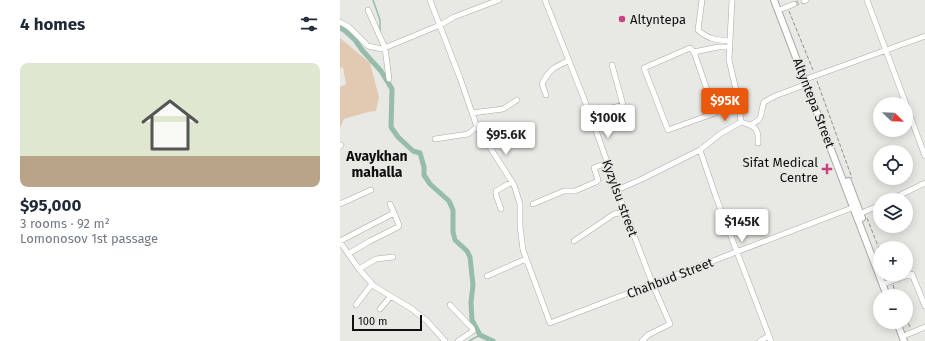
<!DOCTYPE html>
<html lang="en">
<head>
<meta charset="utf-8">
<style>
  body { margin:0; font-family:"Fira Sans",sans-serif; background:#f2f2f3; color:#1f2937; height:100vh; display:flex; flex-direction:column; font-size:15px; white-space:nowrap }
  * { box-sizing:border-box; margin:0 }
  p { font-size:13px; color:#747a83 }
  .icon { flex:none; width:22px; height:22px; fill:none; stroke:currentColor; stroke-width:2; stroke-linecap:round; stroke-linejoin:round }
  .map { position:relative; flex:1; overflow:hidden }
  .drawer { display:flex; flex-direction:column; background:#fff; width:340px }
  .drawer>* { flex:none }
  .needle { width:26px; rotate:113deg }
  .tools { position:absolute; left:533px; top:97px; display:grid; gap:8px }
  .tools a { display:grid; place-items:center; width:40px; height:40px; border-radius:50%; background:#fff; box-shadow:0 2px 10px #0003; font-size:20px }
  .scale { position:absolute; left:12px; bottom:10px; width:70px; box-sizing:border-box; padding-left:4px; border:2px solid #0f0f0e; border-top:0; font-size:11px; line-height:14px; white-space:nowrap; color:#0f0f0e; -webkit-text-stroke:3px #e8e8e4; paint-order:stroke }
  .price { position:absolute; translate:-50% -34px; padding:0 9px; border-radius:4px; background:#fff; color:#222; font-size:13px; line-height:26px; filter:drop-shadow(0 1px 2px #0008) }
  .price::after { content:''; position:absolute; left:50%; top:24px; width:12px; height:9px; margin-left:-6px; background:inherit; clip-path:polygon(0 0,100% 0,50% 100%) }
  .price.on { background:#ea580c; color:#fff }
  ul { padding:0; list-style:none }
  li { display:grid; align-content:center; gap:8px; height:212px; padding:0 20px }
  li+li { border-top:1px solid #e0e1e3 }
  li span { display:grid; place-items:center; height:124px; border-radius:8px; color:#555 }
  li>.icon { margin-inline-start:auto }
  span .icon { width:72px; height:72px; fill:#fffc; stroke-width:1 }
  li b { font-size:17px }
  h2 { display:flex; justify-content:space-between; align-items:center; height:48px; padding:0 20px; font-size:17px }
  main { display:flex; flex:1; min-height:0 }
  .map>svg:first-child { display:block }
  .green { fill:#e2c9b1 }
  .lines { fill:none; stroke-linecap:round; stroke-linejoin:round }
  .stream { stroke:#96bda9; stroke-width:1.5 }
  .canal { stroke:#96bda9; stroke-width:5 }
  .minor-tunnel { stroke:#c7c7c4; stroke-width:5; stroke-dasharray:5 2.5; stroke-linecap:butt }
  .minor-casing { stroke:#a9aaa6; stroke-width:6 }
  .major-casing { stroke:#a9aaa6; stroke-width:8 }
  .path { stroke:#8f8f8c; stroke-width:1; stroke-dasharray:4 2; stroke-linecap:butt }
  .minor { stroke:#fff; stroke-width:5 }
  .major { stroke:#fff; stroke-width:6 }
  .poi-dot { fill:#c84282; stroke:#e8e8e4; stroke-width:1.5 }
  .labels { text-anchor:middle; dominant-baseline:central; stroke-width:3; stroke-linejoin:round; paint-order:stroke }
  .poi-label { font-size:13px; fill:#0f0f0e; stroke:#e8e8e4; text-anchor:start }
  .street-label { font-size:13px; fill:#0f0f0e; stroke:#e8e8e4 }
  .neighbourhood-label { font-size:14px; font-weight:bold; fill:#0f0f0e; stroke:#e8e8e4 }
</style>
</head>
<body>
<main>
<section class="drawer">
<h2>4 homes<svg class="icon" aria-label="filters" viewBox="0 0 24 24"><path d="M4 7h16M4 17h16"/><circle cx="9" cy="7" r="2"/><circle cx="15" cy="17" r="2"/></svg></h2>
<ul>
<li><span style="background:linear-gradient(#dfe7d0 75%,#b9a48a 0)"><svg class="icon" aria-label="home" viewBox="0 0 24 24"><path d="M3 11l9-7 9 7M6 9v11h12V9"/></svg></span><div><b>$95,000</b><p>3 rooms · 92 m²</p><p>Lomonosov 1st passage</p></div></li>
</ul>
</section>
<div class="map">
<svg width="585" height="341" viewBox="0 0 585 341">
  <rect width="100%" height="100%" fill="#e8e8e4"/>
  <path class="green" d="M 0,38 L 30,63 L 39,97 L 36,111 L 28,112 L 4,119 L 0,128 L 0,87 L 6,84 L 3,67 L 0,68 Z"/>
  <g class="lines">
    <path class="stream" d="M 33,0 L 40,20 L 40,32
      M 129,341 L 140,335"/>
    <path class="canal" d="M 0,28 L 4,30 L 15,40 L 22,50 L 41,71 L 52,89 L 51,127 L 58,137 L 73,151 L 80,153 L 84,167 L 84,175 L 90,184 L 109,201 L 113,210 L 113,232 L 115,240 L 127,251 L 130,257 L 133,285 L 131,302 L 132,320 L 140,335 L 153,341"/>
    <path class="minor-tunnel" d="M 454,4 L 464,1"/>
    <defs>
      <path id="minor" d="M 90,0 L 120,78 L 137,127 L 174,185 L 180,204 L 180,226 L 183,250 L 210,323 L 517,206
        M 205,0 L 250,114 L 285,212 L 313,285 L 330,324 L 308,335 L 302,341
        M 362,0 L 358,30 C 368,39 376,40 389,41
        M 527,0 L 566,104
        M 464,1 L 466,0
        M 442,9 L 454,4
        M 28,10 L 45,48 L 49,79
        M 0,22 L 9,27 L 28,46 L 42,49 L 100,25 L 114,17 L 159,0
        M 354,52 L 350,48 L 304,68 L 328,130 L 375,113 L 354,52 L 378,47 L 389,47
        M 469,78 L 585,36
        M 206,95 L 202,84 C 209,70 214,67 228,61
        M 566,105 L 585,156
        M 132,113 L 163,109 L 177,100
        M 250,114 L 283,105 L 272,65
        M 401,122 C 414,126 419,127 418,143
        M 410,125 C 425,118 419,116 424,102 L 435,96 L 467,84
        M 95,139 L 128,134 L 137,127
        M 0,146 L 1,145
        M 360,150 L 376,197 L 431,341
        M 277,190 L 300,180 L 360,150 L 380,134 L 401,122 L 398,98 L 389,60 L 392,0
        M 550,200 L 585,183
        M 0,204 L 31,190
        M 193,204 L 224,191 L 235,191 L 256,182 L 258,180 L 254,168 L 256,167 L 267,163
        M 161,209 L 156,195 L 156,191 L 172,182
        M 517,215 L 540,205
        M 0,241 L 54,213 L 50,204
        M 234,241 L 274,214 L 285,212
        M 0,242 L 19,269 L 34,286 L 72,309 L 87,321 L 105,341
        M 8,254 L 30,241 L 58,227 L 59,225 L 54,213
        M 19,269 L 36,259 L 53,257
        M 147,276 L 186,259
        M 546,283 L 572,274 L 585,306
        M 16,305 L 32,284
        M 110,305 L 132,328 L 133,331 L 118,341
        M 40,309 L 50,297
        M 566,335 L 585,327
        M 420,341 L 429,336"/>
      <path id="major" d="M 434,0 L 547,296
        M 508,181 L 522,218
        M 557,322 L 564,341"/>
    </defs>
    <use href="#minor" class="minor-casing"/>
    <use href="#major" class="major-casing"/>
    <path class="path" d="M 449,11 L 473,70
      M 477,81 L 512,178
      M 527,218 L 540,251
      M 553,285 L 557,296
      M 566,318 L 570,327"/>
    <use href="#minor" class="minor"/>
    <use href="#major" class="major"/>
  </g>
  <g class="poi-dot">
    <circle cx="282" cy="19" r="4"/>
    <path d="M485 163h4v4h4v4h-4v4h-4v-4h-4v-4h4z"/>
  </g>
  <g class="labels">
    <g class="poi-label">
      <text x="290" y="19">Altyntepa</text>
      <text x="478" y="162" text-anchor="end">Sifat Medical<tspan x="478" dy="15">Centre</tspan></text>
    </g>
    <g class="street-label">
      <text transform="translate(474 103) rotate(69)">Altyntepa Street</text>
      <text transform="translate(280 198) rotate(70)">Kyzylsu street</text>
      <text transform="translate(330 278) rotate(-21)">Chahbud Street</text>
    </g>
    <g class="neighbourhood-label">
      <text x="37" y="156">Avaykhan<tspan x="37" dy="16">mahalla</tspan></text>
    </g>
  </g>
</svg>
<div class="tools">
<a><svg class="needle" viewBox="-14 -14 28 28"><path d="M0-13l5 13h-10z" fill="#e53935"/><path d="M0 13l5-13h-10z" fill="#747a83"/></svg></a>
<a><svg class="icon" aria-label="locate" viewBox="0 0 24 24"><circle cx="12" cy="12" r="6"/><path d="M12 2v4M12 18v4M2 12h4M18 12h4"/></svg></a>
<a><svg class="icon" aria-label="layers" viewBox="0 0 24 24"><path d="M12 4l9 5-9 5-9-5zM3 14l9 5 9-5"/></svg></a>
<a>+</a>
<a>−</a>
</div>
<div class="scale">100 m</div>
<b class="price on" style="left:385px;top:122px">$95K</b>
<b class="price" style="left:268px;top:139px">$100K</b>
<b class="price" style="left:166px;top:156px">$95.6K</b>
<b class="price" style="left:402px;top:243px">$145K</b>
</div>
</main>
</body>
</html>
